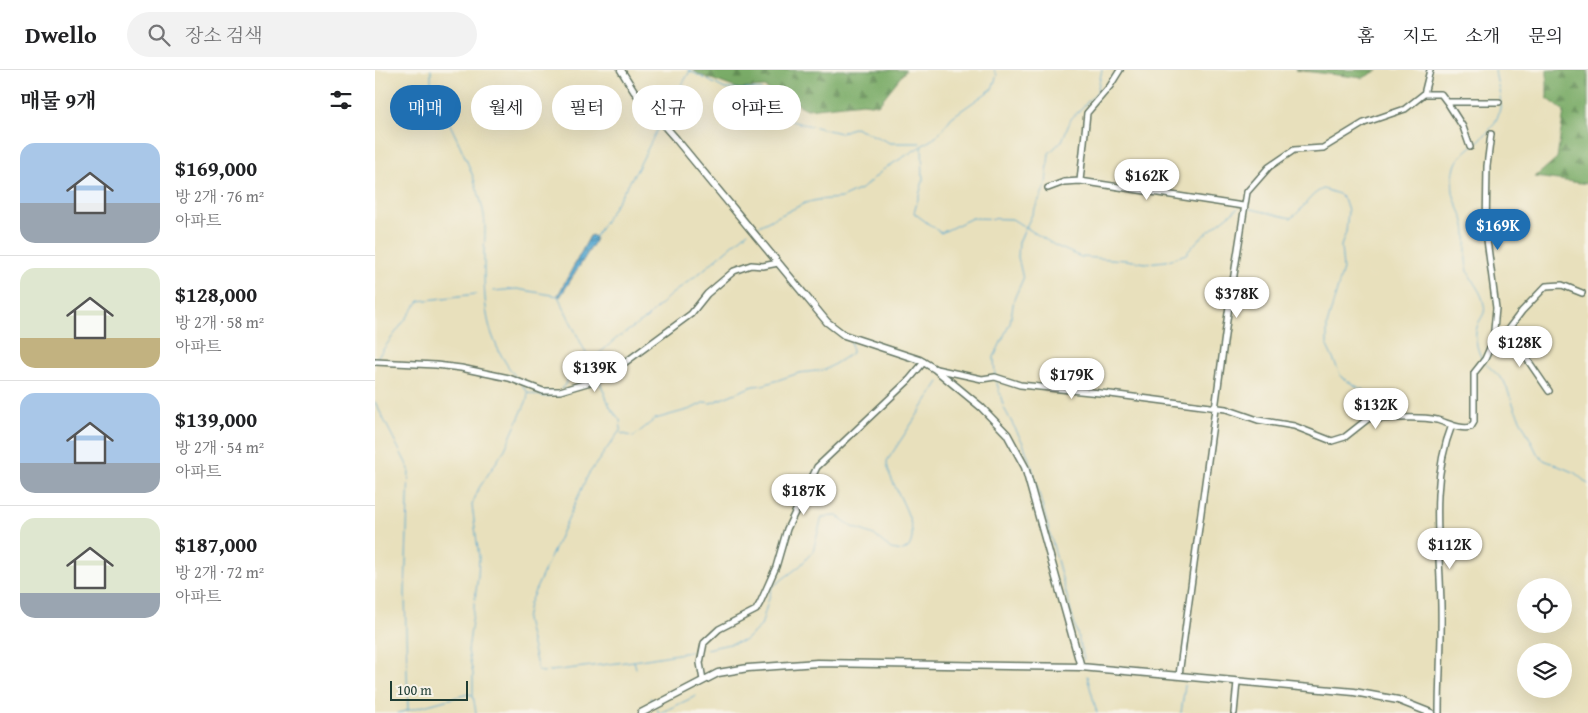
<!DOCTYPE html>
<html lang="ko">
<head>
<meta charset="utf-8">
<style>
  body { margin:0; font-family:"Gentium Book Plus","Noto Serif KR",serif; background:#f2f2f2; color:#202124; height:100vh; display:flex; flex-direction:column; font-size:19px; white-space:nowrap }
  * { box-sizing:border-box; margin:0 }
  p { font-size:16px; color:#757577 }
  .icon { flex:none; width:28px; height:28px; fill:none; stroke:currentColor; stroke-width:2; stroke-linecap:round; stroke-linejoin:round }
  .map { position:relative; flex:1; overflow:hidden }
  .details { display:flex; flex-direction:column; background:#fff; width:375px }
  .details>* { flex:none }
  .banner { position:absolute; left:15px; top:15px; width:475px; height:45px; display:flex; gap:10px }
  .controls { position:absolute; left:1142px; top:508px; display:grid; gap:10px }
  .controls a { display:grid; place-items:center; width:55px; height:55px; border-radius:50%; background:#fff; box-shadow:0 5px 20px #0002; font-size:25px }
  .scale { position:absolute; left:15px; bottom:12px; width:78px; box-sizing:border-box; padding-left:5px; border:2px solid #1f3d34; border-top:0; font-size:14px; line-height:18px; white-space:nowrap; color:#1f3d34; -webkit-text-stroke:4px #f7f3e8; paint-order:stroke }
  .price { position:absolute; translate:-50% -42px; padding:0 11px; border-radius:18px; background:#fff; color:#222; font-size:16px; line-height:32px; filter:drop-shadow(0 1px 2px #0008) }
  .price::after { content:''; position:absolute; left:50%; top:30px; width:15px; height:11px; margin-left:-8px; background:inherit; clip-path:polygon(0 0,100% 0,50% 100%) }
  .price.selected { background:#1f6fb2; color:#fff }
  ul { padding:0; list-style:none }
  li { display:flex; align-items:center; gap:15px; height:125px; padding:0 20px }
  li+li { border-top:1px solid #e0e0e0 }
  li span { display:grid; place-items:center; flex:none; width:140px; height:100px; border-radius:15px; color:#555 }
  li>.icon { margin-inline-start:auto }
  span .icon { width:60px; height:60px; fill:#fffc; stroke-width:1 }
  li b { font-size:21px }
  h2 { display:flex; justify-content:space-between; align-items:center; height:60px; padding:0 20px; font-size:21px }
  .tag { padding:0 18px; border-radius:22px; background:#fff; box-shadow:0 5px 20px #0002; font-size:18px; line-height:45px }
  .tag.selected { background:#1f6fb2; color:#fff }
  header { display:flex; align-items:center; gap:30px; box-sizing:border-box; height:70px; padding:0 25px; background:#fff; border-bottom:1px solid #e0e0e0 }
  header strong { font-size:24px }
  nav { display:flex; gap:28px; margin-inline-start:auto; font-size:18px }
  .search { width:350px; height:45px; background:#f2f2f2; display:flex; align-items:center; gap:12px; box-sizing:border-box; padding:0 18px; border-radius:28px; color:#757577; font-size:19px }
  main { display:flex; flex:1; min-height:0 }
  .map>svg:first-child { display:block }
  .forest { fill:url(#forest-firs); stroke:#4c744e }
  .water { fill:url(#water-waves); stroke:#3a7282 }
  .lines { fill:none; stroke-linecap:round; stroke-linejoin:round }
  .stream { stroke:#55a6cf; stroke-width:1 }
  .minor-casing { stroke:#657664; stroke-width:8 }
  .major-casing { stroke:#657664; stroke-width:9 }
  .minor { stroke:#fff; stroke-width:5 }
  .major { stroke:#fff; stroke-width:6 }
</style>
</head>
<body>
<header>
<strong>Dwello</strong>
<div class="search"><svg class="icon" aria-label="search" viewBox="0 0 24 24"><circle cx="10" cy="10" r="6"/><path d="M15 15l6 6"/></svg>장소 검색</div>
<nav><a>홈</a><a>지도</a><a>소개</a><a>문의</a></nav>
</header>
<main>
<section class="details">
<h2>매물 9개<svg class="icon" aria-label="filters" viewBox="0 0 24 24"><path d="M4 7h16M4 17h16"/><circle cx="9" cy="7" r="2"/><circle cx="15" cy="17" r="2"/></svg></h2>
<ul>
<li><span style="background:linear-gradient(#a9c7e8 60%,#9aa5b1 0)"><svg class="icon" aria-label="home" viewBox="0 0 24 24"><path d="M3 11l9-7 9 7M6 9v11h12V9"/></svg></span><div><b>$169,000</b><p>방 2개 · 76 m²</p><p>아파트</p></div></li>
<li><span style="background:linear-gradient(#dfe7d0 70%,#c2b280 0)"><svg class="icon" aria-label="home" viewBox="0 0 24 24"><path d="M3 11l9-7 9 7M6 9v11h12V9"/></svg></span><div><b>$128,000</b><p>방 2개 · 58 m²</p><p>아파트</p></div></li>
<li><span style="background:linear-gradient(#a9c7e8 70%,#9aa5b1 0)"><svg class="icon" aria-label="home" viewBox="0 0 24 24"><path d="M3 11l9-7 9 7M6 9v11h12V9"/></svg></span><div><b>$139,000</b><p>방 2개 · 54 m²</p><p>아파트</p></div></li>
<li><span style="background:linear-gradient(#dfe7d0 75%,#9aa5b1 0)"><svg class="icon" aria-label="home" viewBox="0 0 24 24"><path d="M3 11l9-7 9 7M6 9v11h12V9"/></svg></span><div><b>$187,000</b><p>방 2개 · 72 m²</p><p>아파트</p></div></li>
</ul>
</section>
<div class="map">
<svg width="1213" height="643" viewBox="0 0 1213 643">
  <defs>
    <pattern id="forest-firs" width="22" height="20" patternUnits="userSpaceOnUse" patternTransform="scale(1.25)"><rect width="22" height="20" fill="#7aac67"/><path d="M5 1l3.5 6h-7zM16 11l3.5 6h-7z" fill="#638d56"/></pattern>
    <pattern id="water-waves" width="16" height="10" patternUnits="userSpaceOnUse" patternTransform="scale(1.25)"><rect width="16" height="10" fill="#55a6cf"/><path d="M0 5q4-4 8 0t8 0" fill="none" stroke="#4688a9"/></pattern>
  </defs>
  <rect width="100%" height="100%" fill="#f7f3e8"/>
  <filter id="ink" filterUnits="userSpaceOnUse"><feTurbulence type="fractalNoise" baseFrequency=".02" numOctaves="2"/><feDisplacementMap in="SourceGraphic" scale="10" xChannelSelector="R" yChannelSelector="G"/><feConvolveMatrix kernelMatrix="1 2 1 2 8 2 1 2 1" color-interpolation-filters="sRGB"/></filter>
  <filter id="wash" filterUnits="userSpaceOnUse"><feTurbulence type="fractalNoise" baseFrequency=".0096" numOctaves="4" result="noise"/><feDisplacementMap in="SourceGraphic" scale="20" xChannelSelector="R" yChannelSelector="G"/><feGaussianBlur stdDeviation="1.12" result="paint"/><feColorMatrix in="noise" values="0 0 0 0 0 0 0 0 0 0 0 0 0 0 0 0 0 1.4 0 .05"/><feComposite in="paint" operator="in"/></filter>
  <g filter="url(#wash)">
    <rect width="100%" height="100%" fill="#e8e0bc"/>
    <path class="forest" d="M 318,0 L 531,0 L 503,35 L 488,33 L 432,39 L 389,17 L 364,19 L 325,5 Z
      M 920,0 L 1003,0 L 988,8 Z
      M 1172,0 L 1213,0 L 1213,114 L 1160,107 L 1182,88 L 1189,41 L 1172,28 Z"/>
    <path class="water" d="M 217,165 L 221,168 L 219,173 L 185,227 L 183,225 L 215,166 Z"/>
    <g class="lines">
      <path class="stream" d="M 56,0 L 56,14 C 74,55 98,95 108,140 C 111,153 110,168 109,181 C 109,235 108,266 143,310
        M 313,0 L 350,19 L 386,20 L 412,49 L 416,51 L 465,63 L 480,57 L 515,73 L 545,73
        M 287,50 L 315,1
        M 547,77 L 548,111 L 539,143 L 566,163 L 597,148 L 637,149 L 681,176 L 706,187 L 751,190 L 771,193 L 791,191 L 811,184 L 824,169 L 863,138
        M 872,138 L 916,148 C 929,140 933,125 948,119 L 964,124 L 969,129 L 973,141 L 971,162 L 966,176 L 968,199 L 952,255 L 952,276 L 967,308 L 1004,329 L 1022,346
        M 380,158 L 430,133 L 442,130 L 466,128 L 488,118 L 509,99 L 561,67 L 577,47 L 617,19 L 622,5 L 619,0
        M 220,167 L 262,100 L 285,54
        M 118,221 L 142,219 L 183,226 L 223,308
        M 220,287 L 242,268 L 271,249 L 294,226 L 326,202 L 373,162
        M 1,289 L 44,231 L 101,224
        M 1107,289 C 1101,278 1098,263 1104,252 C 1107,246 1111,243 1109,235 C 1107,221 1097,213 1093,201 C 1089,188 1092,176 1091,163 C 1089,136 1071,132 1080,97 C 1085,77 1120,69 1125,38 C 1127,25 1121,12 1120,0
        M 1109,292 L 1129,311 L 1140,339 L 1163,385 L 1169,390 L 1200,403 L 1213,414
        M 620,306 L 619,287 L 635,253 L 639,229 L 648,209 L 643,187 L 644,172 L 671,115 L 674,83 L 687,71 L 696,49 L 722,22 L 727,0
        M 621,310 L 629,338 L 648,373 L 657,398 L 709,589
        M 225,312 L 235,337 L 245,350 L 246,359 L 213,405 L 154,534 L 151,550 L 163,600 L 167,602 L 259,591 L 261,598
        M 187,319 L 199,300 L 211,292
        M 153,323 L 171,327 L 183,324
        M 0,332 L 34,399 L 30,524 L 33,640
        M 246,363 L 258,367 L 280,349 L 316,339 L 330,332 L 336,333 L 378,316 L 388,315 L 424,303 L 450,300 L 477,283 L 476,272
        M 331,579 L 369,571 L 386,556 L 397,517 L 425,496 L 438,481 L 447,447 L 462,446 L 478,457 L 499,465 L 516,479 L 528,481 L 534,477 C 548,453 512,414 512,391 L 564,312
        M 259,591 L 315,582
        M 712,606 L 722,643
        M 276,628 L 277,631
        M 282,639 L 284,643
        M 23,643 L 93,624 L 97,625
        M 101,643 L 98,625 L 98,603 L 93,581 L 103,506 L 104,487 L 97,435 L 104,418 L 130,379 L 152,330 L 153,323 L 147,315
        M 285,643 L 321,626
        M 806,643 L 810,615"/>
    </g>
  </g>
  <g filter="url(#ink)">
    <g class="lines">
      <defs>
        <path id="minor" d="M 1049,24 L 1066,24 L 1072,32 L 1124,32
          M 1072,32 L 1088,57 L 1095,77
          M 705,111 L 712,43 L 735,16 L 745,0
          M 673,118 L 689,112 L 705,111 L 868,136
          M 1131,262 L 1141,273 L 1174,321
          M 1119,267 L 1131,262 L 1147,241 L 1171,216 L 1187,215 L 1207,223
          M 0,292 L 61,295 L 86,298 L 134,308 L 168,321 L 185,321 L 229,308 L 316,244 L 332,224 L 359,201 L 376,195 L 388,196 L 403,193
          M 561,299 L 607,309 L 620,307 L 645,315 L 735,324 L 851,339 L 883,350 L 919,356 L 957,371 L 970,367 L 994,348 C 1016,350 1040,345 1062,350 C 1073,353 1085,360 1096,357 L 1099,352 L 1099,303 L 1110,289 L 1118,271 L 1121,238 L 1111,162 L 1112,96 L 1116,64
          M 804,605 L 853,243 L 872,122 L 894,97 L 919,80 L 948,78 L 989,53 L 1030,39 L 1049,24 L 1055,0
          M 328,610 L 325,593 L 329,573 L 344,559 L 381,540 L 385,533 L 401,497 L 412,459 L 442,397 L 534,310 L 549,292
          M 859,643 L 862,612
          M 1064,643 C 1064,607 1067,572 1066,536 C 1065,476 1054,413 1077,355"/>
        <path id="major" d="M 246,0 L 259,21 L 301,69 L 452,252 L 469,265 L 545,290 L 560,299 L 606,337 L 632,364 L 650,397 L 706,597
          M 266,643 L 343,603 L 373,598 L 442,593 L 706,597 L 979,622 L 1023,630 L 1056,643"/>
      </defs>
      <use href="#minor" class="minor-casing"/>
      <use href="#major" class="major-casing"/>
      <use href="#minor" class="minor"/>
      <use href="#major" class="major"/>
    </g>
  </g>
</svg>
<div class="controls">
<a><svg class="icon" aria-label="locate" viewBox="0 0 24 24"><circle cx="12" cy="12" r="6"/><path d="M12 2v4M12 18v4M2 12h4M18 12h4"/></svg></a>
<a><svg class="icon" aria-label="layers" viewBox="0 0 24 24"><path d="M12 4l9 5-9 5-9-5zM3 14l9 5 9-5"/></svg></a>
</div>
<div class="scale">100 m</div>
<b class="price" style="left:772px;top:131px">$162K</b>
<b class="price selected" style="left:1123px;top:181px">$169K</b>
<b class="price" style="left:862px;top:249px">$378K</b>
<b class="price" style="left:1145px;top:298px">$128K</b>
<b class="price" style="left:220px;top:323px">$139K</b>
<b class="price" style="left:697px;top:330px">$179K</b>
<b class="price" style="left:1001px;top:360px">$132K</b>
<b class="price" style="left:429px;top:446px">$187K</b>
<b class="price" style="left:1075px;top:500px">$112K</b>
<div class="banner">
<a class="tag selected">매매</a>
<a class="tag">월세</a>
<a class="tag">필터</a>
<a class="tag">신규</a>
<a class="tag">아파트</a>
</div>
</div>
</main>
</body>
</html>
